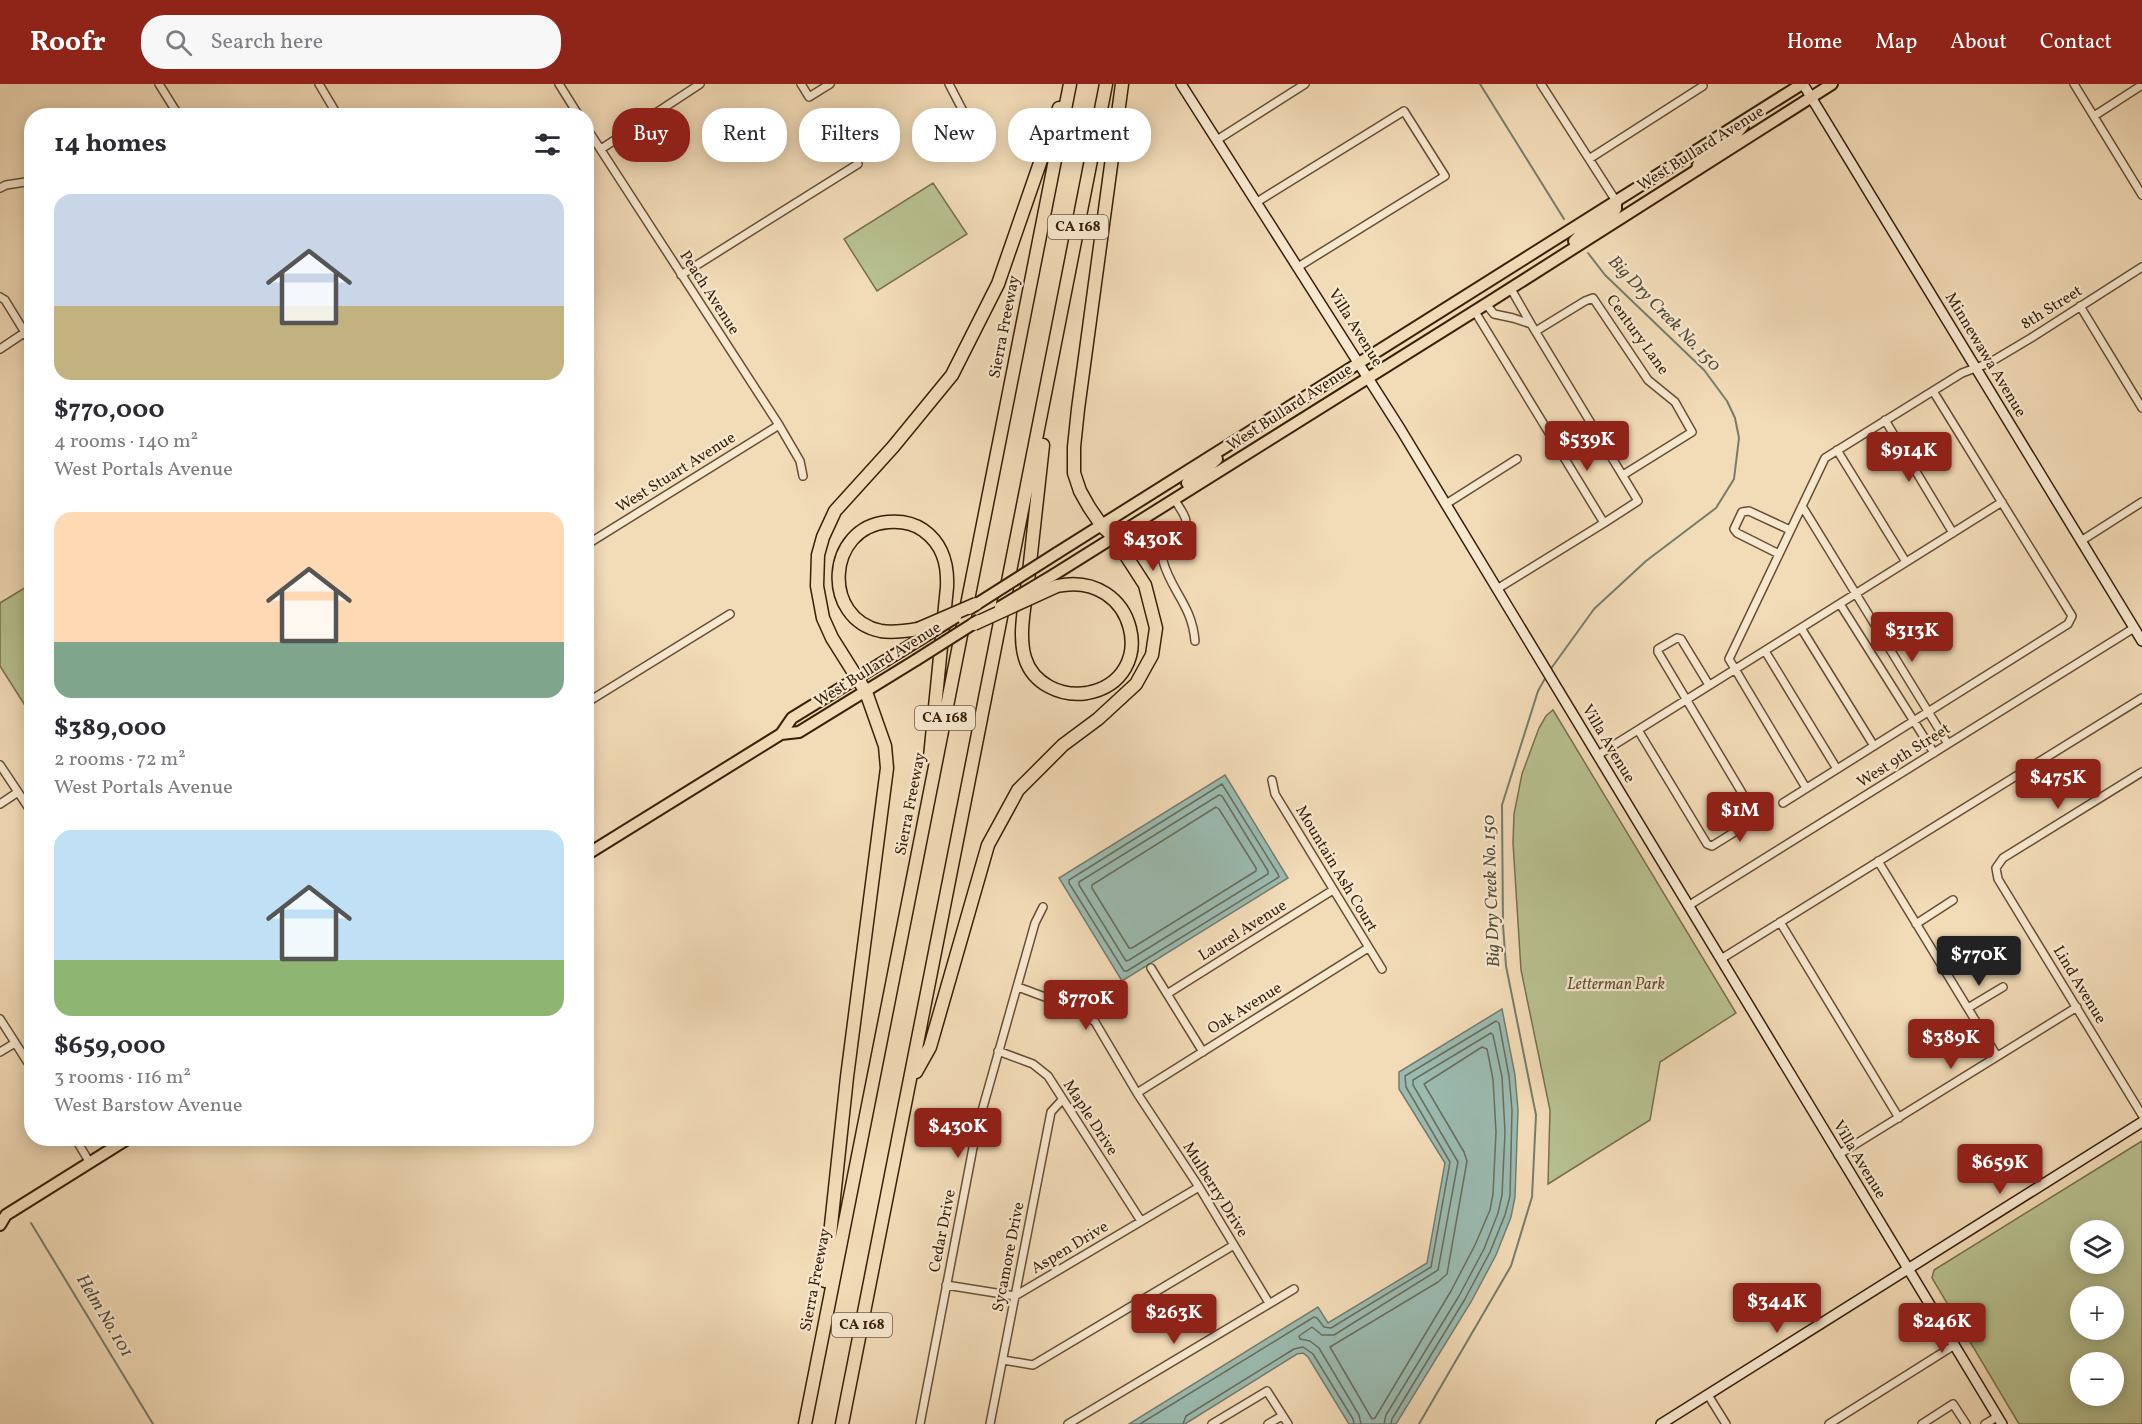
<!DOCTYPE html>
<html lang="en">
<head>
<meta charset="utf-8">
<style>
  body { margin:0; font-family:Vollkorn,serif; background:#f7f7f7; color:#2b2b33; height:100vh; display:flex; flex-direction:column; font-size:22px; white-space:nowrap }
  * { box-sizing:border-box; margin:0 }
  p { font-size:20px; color:#7c7c81 }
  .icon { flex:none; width:33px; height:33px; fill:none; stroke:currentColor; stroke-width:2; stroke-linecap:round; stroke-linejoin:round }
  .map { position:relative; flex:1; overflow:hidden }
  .drawer { position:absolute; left:24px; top:24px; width:570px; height:1038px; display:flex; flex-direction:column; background:#fff; border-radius:24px; box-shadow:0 3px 15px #0003 }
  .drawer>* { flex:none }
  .hud { position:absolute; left:612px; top:24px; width:570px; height:54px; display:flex; gap:12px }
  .fabs { position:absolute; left:2070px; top:1136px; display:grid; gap:12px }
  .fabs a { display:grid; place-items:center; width:54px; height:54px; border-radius:50%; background:#fff; box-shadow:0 3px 15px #0003; font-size:30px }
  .price { position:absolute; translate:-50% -51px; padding:0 14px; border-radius:6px; background:#8f2418; color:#fff; font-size:20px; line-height:39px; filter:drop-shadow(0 2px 3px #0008) }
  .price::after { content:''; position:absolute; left:50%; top:36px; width:18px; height:14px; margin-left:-9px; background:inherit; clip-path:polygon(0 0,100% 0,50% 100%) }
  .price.active { background:#222; color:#fff }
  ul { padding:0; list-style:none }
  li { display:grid; align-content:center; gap:12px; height:318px; padding:0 30px }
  li span { display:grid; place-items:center; height:186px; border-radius:18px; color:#555 }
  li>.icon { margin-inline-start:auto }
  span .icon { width:108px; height:108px; fill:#fffc; stroke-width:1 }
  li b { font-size:26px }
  h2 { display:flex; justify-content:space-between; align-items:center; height:72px; padding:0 30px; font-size:26px }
  .tag { padding:0 21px; border-radius:24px; background:#fff; box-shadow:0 3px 15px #0003; font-size:21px; line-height:54px }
  .tag.active { background:#8f2418; color:#fff }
  header { display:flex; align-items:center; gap:36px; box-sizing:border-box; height:84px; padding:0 30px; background:#8f2418; color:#fff }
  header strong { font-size:28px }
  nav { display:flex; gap:33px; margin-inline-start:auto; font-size:21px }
  .search { width:420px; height:54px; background:#f7f7f7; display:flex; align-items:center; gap:15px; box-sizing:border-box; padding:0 21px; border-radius:24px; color:#7c7c81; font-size:22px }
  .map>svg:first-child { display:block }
  .green { fill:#b8c190; stroke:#78704c; stroke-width:1.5; fill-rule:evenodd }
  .water { fill:#9bbbb1; stroke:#737d6d; stroke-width:1.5 }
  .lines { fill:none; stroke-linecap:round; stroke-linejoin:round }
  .shore { stroke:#696d5c; stroke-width:1.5 }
  .stream { stroke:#737d6d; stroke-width:2 }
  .minor-casing { stroke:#664e33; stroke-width:10 }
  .secondary-casing { stroke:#371f07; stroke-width:12 }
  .primary-casing { stroke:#371f07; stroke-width:14 }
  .motorway-casing { stroke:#371f07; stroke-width:15 }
  .minor { stroke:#f7e8d0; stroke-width:7 }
  .secondary { stroke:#f7e8d0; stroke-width:9 }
  .primary { stroke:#f2dbb7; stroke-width:10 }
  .motorway { stroke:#f2dbb7; stroke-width:12 }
  .primary-bridge-casing { stroke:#371f07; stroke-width:14; stroke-linecap:butt }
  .motorway-bridge-casing { stroke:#371f07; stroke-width:15; stroke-linecap:butt }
  .primary-bridge { stroke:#f2dbb7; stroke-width:10 }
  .motorway-bridge { stroke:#f2dbb7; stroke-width:12 }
  .labels { text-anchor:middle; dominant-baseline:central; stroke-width:4.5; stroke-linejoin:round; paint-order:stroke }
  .shield { fill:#f7e8d0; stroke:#715b43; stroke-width:1.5 }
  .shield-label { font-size:15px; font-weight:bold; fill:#371f07 }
  .street-label { font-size:16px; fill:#371f07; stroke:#f7e8d0 }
  .park-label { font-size:16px; font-style:italic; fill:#5e5030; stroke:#f7e8d0 }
  .water-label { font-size:18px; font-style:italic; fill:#554e3a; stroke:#f7e8d0 }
</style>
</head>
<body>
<header>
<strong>Roofr</strong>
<div class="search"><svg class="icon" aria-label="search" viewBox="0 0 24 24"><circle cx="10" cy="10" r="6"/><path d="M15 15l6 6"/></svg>Search here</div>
<nav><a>Home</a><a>Map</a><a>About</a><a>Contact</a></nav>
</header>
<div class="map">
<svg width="2142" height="1340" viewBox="0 0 2142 1340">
  <rect width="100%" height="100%" fill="#f2dbb7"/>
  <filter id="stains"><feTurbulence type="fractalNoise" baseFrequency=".00333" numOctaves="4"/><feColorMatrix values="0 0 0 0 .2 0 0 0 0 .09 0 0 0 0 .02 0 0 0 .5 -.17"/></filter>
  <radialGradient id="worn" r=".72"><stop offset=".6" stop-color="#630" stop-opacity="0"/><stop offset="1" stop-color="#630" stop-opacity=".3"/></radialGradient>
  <path class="green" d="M 933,99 L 967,150 L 877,207 L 844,155 Z
    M 31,500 L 31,631 L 0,582 L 0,519 Z
    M 1553,626 L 1736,929 L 1660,978 L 1650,1036 L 1548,1100 L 1550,1026 L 1521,886 L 1513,759 L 1514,730 L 1522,690 L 1539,644 L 1546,632 Z
    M 2142,1057 L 2142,1340 L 2019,1340 L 1932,1194 L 1934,1186 ZM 2080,1146 L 2114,1146 L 2114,1179 L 2080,1179 ZM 2080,1212 L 2114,1212 L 2114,1245 L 2080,1245 ZM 2080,1278 L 2114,1278 L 2114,1311 L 2080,1311 Z"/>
  <path class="water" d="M 1225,691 L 1288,794 L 1122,897 L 1059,794 Z
    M 1502,925 L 1515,991 L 1518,1026 L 1515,1113 L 1511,1133 L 1496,1171 L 1471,1218 L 1396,1340 L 1349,1340 L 1308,1273 L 1303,1269 L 1297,1270 L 1185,1340 L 1129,1340 L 1318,1223 L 1328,1239 L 1427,1179 L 1445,1079 L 1399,1005 L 1399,988 Z"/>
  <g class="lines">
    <path class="shore" d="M 1222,700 L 1278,790 L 1279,793 L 1127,887 L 1124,887 L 1069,799 L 1069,796 Z
      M 1219,711 L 1222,712 L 1268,787 L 1268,790 L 1129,876 L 1126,877 L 1079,801 L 1079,798 Z
      M 1216,723 L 1219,725 L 1256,784 L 1256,787 L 1132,864 L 1129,864 L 1092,804 L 1092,801 Z
      M 1482,963 L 1487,965 L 1493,995 L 1496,1048 L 1493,1110 L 1490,1126 L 1475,1161 L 1451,1207 L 1375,1334 L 1372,1335 L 1330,1263 L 1438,1198 L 1447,1190 L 1467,1077 L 1464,1068 L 1424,1000 Z
      M 1140,1340 L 1314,1233 L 1317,1234 L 1324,1243 L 1331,1244 L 1431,1183 L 1450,1078 L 1406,1003 L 1405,992 L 1496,937 L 1499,939 L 1509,992 L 1512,1026 L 1510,1112 L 1505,1131 L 1490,1168 L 1465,1215 L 1392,1335 L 1391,1340
      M 1183,1340 L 1186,1332 L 1294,1265 L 1303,1263 L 1313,1270 L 1353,1335 L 1354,1340
      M 1361,1340 L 1359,1331 L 1319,1264 L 1310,1257 L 1300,1255 L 1299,1252 L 1312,1243 L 1322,1251 L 1334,1251 L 1438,1186 L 1458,1078 L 1413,1001 L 1413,996 L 1491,949 L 1493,951 L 1502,993 L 1505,1048 L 1502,1111 L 1498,1129 L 1484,1165 L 1459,1212 L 1386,1331 L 1384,1340"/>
    <path class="stream" d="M 1480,0 L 1564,135
      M 1550,586 L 1594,525 L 1646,477 L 1716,424 L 1734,395 L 1739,354 L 1735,334 L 1727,317 L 1704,286 L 1605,191 L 1588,169
      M 31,1139 L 153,1340
      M 1419,1340 L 1511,1182 L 1532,1113 L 1536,1031 L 1506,882 L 1503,841 L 1502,721 L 1538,607 L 1547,591"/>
    <defs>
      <path id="minor" d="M 159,0 L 179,32
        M 319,0 L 338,32
        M 559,0 L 579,32
        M 801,0 L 809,13 L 830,0
        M 949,0 L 977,54
        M 1541,0 L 1616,117
        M 2074,0 L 2142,111
        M 2094,32 L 2142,1
        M 586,43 L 779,341 L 800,377 L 803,392
        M 1217,56 L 1305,0
        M 601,65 L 700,0
        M 1589,75 L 1703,2
        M 0,104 L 6,101 L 32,97
        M 1257,118 L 1404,27 L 1445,92 L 1298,183
        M 681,191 L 858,80
        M 0,213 L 5,216 L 32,260
        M 1486,220 L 1494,230 L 1513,234 L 1531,240 L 1511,205
        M 2080,222 L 2142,324
        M 1474,226 L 1604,439 L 1497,505
        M 1531,240 L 1638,417 L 1604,439
        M 1536,247 L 1585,217 L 1593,214 L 1642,287 L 1648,296 L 1675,318 L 1692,348 L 1623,391
        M 0,265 L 24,249
        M 1885,336 L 1953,449
        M 1837,366 L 1906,478
        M 1175,416 C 1178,422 1185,430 1186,437 C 1189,454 1162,456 1163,477 C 1171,507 1192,521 1195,557
        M 1446,420 L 1517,375
        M 1802,422 L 1948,660
        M 2081,457 L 2142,418
        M 586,461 L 779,341
        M 1779,470 L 1737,449 L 1734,445 L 1742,428 L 1749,427 L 1790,446
        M 1840,520 L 1934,669
        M 1801,544 L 1874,662
        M 1765,567 L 1837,685
        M 586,619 L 730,530
        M 1638,646 L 1707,760 L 1712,762 L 1754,736 L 1754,729 L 1658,568 L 1658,565 L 1677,554 L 1681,555 L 1709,601
        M 1598,671 L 2002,418
        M 0,681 L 32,729
        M 2142,688 L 2003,774 L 1996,784 L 1998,795 L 2142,1031
        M 1272,696 L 1275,710 L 1382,885
        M 1806,704 L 1729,575 L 1825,374 L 1962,289 L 1989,279 L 2031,254 L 2142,183
        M 1783,719 L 2068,540 L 2072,532 L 1933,307
        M 0,720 L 18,708
        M 1878,777 L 1997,972
        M 1688,822 L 2134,544
        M 1780,838 L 1899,1034
        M 1916,840 L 1953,816
        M 1721,875 L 2142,614
        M 1151,884 L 1203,968
        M 1018,903 L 1077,925 L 1095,938 L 1137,1009 L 1199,1103 L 1269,1219
        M 1167,910 L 1333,806
        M 1968,924 L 2003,903
        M 0,935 L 32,985
        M 998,967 L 1033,980 L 1048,992 L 1141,1137
        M 0,968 L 15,959
        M 1137,1009 L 1368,864
        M 75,1054 L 90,1079
        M 1838,1071 L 2077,923
        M 946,1201 L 1015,1212 L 1199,1103
        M 1003,1276 L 1033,1281 L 1234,1161
        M 1708,1311 L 1726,1340
        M 920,1340 L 976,1048 L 1035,839 L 1043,823
        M 990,1340 L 1051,1028 L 1062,1016
        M 1068,1340 L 1294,1205
        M 1212,1340 L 1267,1307 L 1288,1340
        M 1268,1340 L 1282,1332
        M 1829,1340 L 1953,1262
        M 1922,1340 L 1953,1320 L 1966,1340
        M 1985,1340 L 1997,1333"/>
      <path id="secondary" d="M 1181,0 L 1401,346 L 2002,1340
        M 1803,0 L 2142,557
        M 1661,1340 L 2142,1038"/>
      <path id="primary" d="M 1697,86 C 1698,67 1720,63 1733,53 C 1737,50 1740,45 1743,42
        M 1574,157 L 1584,147 L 1613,129 L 1616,125 L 1616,117
        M 1187,399 L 1201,390 L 1217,375
        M 1057,469 L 1802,0
        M 1055,490 L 1486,220 L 1832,0
        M 781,650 L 792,634 L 919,556
        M 586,771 L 781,650 L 799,648 L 916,576
        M 0,1141 L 6,1131 L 129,1054"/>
      <path id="motorway" d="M 1043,361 C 1038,406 1033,452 1028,497 C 1025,521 1018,551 1025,574 C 1033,600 1061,613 1087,609 C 1162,595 1136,485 1057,502
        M 918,545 C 906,547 893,549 881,547 C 821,535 826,443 888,438 C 900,437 913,439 923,446 C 943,460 948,480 947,503 L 930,673
        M 916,988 L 930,963 L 988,761 L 1018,706 L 1063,661 L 1098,635 L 1136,600 L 1152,571 L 1156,544 L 1145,501 L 1114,453 L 1102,442 L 1089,423 L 1080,407 L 1074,389 L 1074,363 L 1078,325 L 1122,0
        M 825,1197 L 847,993 L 887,684 L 885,662 L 866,608 L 832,554 L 823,534 L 817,502 L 818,471 L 823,453 L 835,427 L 893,363 L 952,291 L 998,200 L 1059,24
        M 805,1340 L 1070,0
        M 842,1340 L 1106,0"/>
    </defs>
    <use href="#minor" class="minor-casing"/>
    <use href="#secondary" class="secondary-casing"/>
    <use href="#primary" class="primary-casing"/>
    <use href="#motorway" class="motorway-casing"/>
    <use href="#minor" class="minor"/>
    <use href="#secondary" class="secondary"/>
    <use href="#primary" class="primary"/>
    <use href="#motorway" class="motorway"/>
    <defs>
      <path id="primary-bridge" d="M 1000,523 L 1055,490
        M 969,525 L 1057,469
        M 919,556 L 956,533
        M 916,576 L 979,536"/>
      <path id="motorway-bridge" d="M 974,540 L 1057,502
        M 918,545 L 976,520"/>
    </defs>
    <use href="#primary-bridge" class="primary-bridge-casing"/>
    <use href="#motorway-bridge" class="motorway-bridge-casing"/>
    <use href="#primary-bridge" class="primary-bridge"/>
    <use href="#motorway-bridge" class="motorway-bridge"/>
  </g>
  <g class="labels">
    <g class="shield">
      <rect x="1048" y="131" width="60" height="24" rx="4.5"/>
      <rect x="915" y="622" width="60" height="24" rx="4.5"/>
      <rect x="832" y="1229" width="60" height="24" rx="4.5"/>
    </g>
    <g class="shield-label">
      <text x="1078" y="143">CA 168</text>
      <text x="945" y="634">CA 168</text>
      <text x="862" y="1241">CA 168</text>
    </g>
    <g class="street-label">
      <text transform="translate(1701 65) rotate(-32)">West Bullard Avenue</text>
      <text transform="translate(709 209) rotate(57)">Peach Avenue</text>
      <text transform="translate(2052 224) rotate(-32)">8th Street</text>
      <text transform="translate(1005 243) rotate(-79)">Sierra Freeway</text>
      <text transform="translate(1355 244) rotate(58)">Villa Avenue</text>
      <text transform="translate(1637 251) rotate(54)">Century Lane</text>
      <text transform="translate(1985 271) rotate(59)">Minnewawa Avenue</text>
      <text transform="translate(1290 324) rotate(-33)">West Bullard Avenue</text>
      <text transform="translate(676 389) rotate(-32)">West Stuart Avenue</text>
      <text transform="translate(878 581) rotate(-32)">West Bullard Avenue</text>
      <text transform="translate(1608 660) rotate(59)">Villa Avenue</text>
      <text transform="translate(1904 672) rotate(-32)">West 9th Street</text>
      <text transform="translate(911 720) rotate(-79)">Sierra Freeway</text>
      <text transform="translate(1336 785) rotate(59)">Mountain Ash Court</text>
      <text transform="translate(1243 847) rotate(-32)">Laurel Avenue</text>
      <text transform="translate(2079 901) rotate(59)">Lind Avenue</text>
      <text transform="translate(1245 925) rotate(-32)">Oak Avenue</text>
      <text transform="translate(1090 1034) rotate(57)">Maple Drive</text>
      <text transform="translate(1859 1076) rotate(59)">Villa Avenue</text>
      <text transform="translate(1215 1106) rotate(58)">Mulberry Drive</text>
      <text transform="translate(943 1147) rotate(-79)">Cedar Drive</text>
      <text transform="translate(1070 1164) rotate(-31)">Aspen Drive</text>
      <text transform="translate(1009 1173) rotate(-79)">Sycamore Drive</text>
      <text transform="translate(816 1196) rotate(-79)">Sierra Freeway</text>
    </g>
    <g class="park-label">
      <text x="1616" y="901">Letterman Park</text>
    </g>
    <g class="water-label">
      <text transform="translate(1664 230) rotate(46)">Big Dry Creek No. 150</text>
      <text transform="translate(1492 807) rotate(-92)">Big Dry Creek No. 150</text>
      <text transform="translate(104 1232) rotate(59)">Helm No. 101</text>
    </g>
  </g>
  <rect width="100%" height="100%" filter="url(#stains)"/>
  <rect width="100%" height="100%" fill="url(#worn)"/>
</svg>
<div class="fabs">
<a><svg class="icon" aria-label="layers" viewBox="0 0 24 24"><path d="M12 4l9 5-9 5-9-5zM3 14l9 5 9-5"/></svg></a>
<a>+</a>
<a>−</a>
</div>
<b class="price" style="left:1587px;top:388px">$539K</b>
<b class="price" style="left:1909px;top:399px">$914K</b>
<b class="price" style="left:1153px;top:488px">$430K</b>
<b class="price" style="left:1912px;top:579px">$313K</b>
<b class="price" style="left:2058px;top:726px">$475K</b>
<b class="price" style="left:1740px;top:759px">$1M</b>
<b class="price active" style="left:1979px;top:903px">$770K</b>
<b class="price" style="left:1086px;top:947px">$770K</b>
<b class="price" style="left:1951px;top:986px">$389K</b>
<b class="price" style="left:958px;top:1075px">$430K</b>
<b class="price" style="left:2000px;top:1111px">$659K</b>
<b class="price" style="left:1777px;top:1250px">$344K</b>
<b class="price" style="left:1174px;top:1261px">$263K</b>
<b class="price" style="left:1942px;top:1270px">$246K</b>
<div class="hud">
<a class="tag active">Buy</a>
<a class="tag">Rent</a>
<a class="tag">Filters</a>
<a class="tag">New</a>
<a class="tag">Apartment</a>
</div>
<section class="drawer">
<h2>14 homes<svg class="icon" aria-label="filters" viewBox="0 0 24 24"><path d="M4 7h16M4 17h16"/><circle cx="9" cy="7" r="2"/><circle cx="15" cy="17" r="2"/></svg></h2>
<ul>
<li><span style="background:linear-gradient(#c9d6e8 60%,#c2b280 0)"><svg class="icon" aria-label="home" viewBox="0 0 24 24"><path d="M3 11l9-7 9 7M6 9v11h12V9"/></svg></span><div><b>$770,000</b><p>4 rooms · 140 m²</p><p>West Portals Avenue</p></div></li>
<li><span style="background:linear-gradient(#ffd9b3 70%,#7fa58c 0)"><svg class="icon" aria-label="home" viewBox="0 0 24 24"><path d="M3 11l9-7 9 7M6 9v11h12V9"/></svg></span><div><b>$389,000</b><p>2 rooms · 72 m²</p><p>West Portals Avenue</p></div></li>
<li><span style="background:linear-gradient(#bfe0f5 70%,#8fb573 0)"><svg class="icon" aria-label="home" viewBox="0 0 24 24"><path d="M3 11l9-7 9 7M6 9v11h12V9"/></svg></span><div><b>$659,000</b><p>3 rooms · 116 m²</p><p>West Barstow Avenue</p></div></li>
</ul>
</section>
</div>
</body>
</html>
